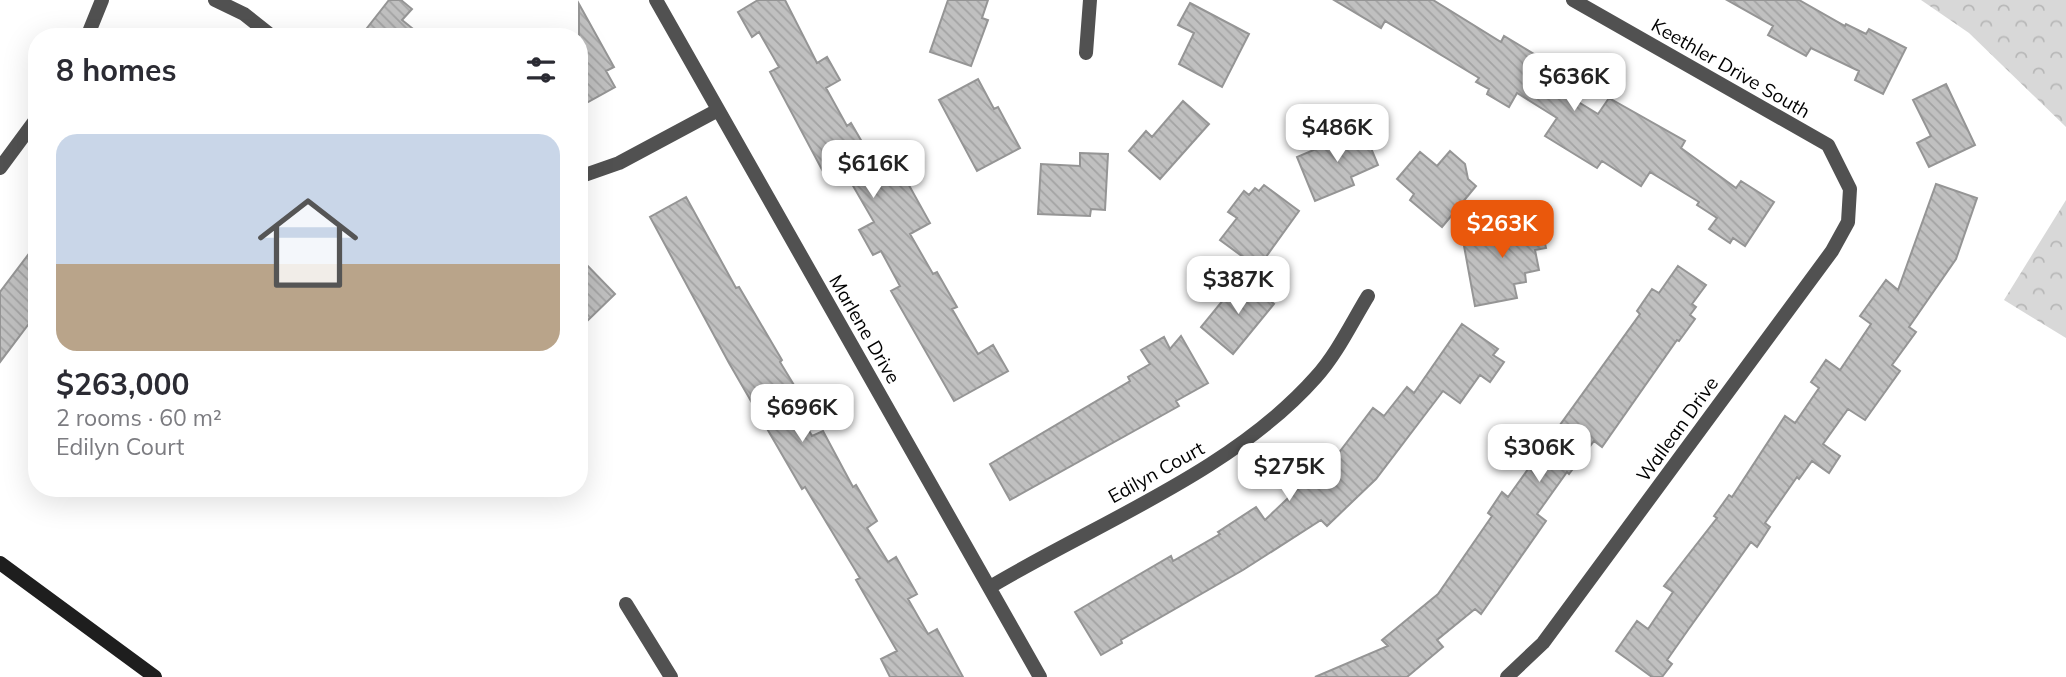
<!DOCTYPE html>
<html lang="en">
<head>
<meta charset="utf-8">
<style>
  body { margin:0; font-family:Mulish,sans-serif; background:#f2f2f3; color:#2b2b33; height:100vh; display:flex; flex-direction:column; font-size:26px; white-space:nowrap }
  * { box-sizing:border-box; margin:0 }
  p { font-size:23px; color:#7c7c81 }
  .icon { flex:none; width:38px; height:38px; fill:none; stroke:currentColor; stroke-width:2; stroke-linecap:round; stroke-linejoin:round }
  .map { position:relative; flex:1; overflow:hidden }
  .details { position:absolute; left:28px; top:28px; width:560px; height:469px; display:flex; flex-direction:column; background:#fff; border-radius:28px; box-shadow:0 7px 28px #0002 }
  .details>* { flex:none }
  .price { position:absolute; translate:-50% -60px; padding:0 16px; border-radius:14px; background:#fff; color:#222; font-size:23px; line-height:46px; filter:drop-shadow(0 2px 4px #0008) }
  .price::after { content:''; position:absolute; left:50%; top:42px; width:21px; height:16px; margin-left:-10px; background:inherit; clip-path:polygon(0 0,100% 0,50% 100%) }
  .price.selected { background:#ea580c; color:#fff }
  ul { padding:0; list-style:none }
  li { display:grid; align-content:center; gap:14px; height:371px; padding:0 28px }
  li span { display:grid; place-items:center; height:217px; border-radius:21px; color:#555 }
  li>.icon { margin-inline-start:auto }
  span .icon { width:126px; height:126px; fill:#fffc; stroke-width:1 }
  li b { font-size:30px }
  h2 { display:flex; justify-content:space-between; align-items:center; height:84px; padding:0 28px; font-size:30px }
  .map>svg:first-child { display:block }
  .forest { fill:url(#forest-crowns) }
  .building { fill:url(#building-back-hatch); stroke:#959595; stroke-width:2 }
  .lines { fill:none; stroke-linecap:round; stroke-linejoin:round }
  .street { stroke:#515151; stroke-width:14 }
  .secondary { stroke:#1e1e1e; stroke-width:14 }
  .labels { text-anchor:middle; dominant-baseline:central; stroke-width:5; stroke-linejoin:round; paint-order:stroke }
  .street-label { font-size:19px; fill:#000; stroke:#fff }
</style>
</head>
<body>
<div class="map">
<svg width="2066" height="677" viewBox="0 0 2066 677">
  <defs>
    <pattern id="forest-crowns" width="20" height="18" patternUnits="userSpaceOnUse" patternTransform="scale(1.75)"><rect width="20" height="18" fill="#d8d8d8"/><path d="M2 6a3 3 0 1 1 6 0M12 15a3 3 0 1 1 6 0" fill="none" stroke="#b8b8b8"/></pattern>
    <pattern id="building-back-hatch" width="6" height="6" patternUnits="userSpaceOnUse" patternTransform="scale(1.75)"><rect width="6" height="6" fill="#c0c0c0"/><path d="M-1 5l2 2M0 0l6 6M5-1l2 2" fill="none" stroke="#a3a3a3"/></pattern>
  </defs>
  <rect width="100%" height="100%" fill="#fff"/>
  <path class="forest" d="M 1921,0 L 2066,0 L 2066,127 L 1969,33 Z
    M 2066,200 L 2066,338 L 2004,300 Z"/>
  <path class="building" d="M 389,0 L 401,0 L 412,9 L 402,20 L 423,37 L 360,37 Z
    M 758,0 L 785,0 L 817,63 L 827,57 L 840,80 L 826,88 L 847,126 L 851,123 L 883,178 L 900,169 L 930,223 L 910,234 L 933,274 L 937,272 L 957,307 L 952,309 L 978,354 L 993,345 L 1008,371 L 954,401 L 891,291 L 900,286 L 881,251 L 873,255 L 859,230 L 874,222 L 845,172 L 828,181 L 770,72 L 779,67 L 759,32 L 752,37 L 738,12 Z
    M 948,0 L 988,0 L 982,18 L 988,20 L 971,66 L 930,52 Z
    M 1334,0 L 1433,0 L 1501,42 L 1504,36 L 1539,57 L 1535,63 L 1555,75 L 1549,84 L 1598,114 L 1609,98 L 1685,141 L 1681,148 L 1736,188 L 1741,181 L 1774,202 L 1745,246 L 1733,238 L 1730,243 L 1709,229 L 1717,218 L 1697,205 L 1699,202 L 1650,172 L 1641,186 L 1602,161 L 1597,168 L 1545,136 L 1557,118 L 1517,93 L 1509,107 L 1487,94 L 1489,89 L 1476,82 L 1479,78 L 1385,21 L 1381,28 Z
    M 1727,0 L 1799,0 L 1845,26 L 1846,24 L 1866,34 L 1869,29 L 1906,48 L 1883,94 L 1855,80 L 1859,71 L 1811,48 L 1806,56 L 1768,35 L 1773,26 Z
    M 1190,3 L 1249,34 L 1222,87 L 1179,64 L 1194,33 L 1178,25 Z
    M 579,4 L 614,67 L 606,71 L 615,87 L 579,107 Z
    M 978,79 L 994,109 L 998,107 L 1020,148 L 977,171 L 939,100 Z
    M 1946,84 L 1975,145 L 1929,167 L 1917,143 L 1931,136 L 1913,100 Z
    M 1183,101 L 1209,124 L 1160,179 L 1129,151 L 1146,131 L 1152,137 Z
    M 1363,129 L 1378,165 L 1351,177 L 1354,185 L 1315,201 L 1297,157 Z
    M 1450,151 L 1465,164 L 1468,179 L 1476,186 L 1442,227 L 1410,200 L 1414,194 L 1397,179 L 1420,152 L 1437,166 Z
    M 1080,153 L 1108,154 L 1105,210 L 1091,209 L 1090,216 L 1038,214 L 1041,164 L 1080,166 Z
    M 1936,184 L 1977,198 L 1956,259 L 1909,327 L 1916,332 L 1892,365 L 1900,371 L 1865,420 L 1848,409 L 1823,444 L 1840,456 L 1829,473 L 1812,461 L 1799,479 L 1797,477 L 1765,523 L 1770,527 L 1757,547 L 1751,542 L 1688,630 L 1667,660 L 1672,664 L 1662,677 L 1652,677 L 1616,651 L 1637,621 L 1648,629 L 1673,592 L 1664,586 L 1717,518 L 1714,516 L 1729,495 L 1732,497 L 1785,416 L 1795,423 L 1819,388 L 1811,382 L 1826,360 L 1840,370 L 1871,324 L 1860,316 L 1886,280 L 1898,290 Z
    M 1264,185 L 1299,211 L 1258,268 L 1220,240 L 1237,218 L 1228,212 L 1244,191 L 1249,195 L 1255,188 L 1259,191 Z
    M 686,197 L 736,288 L 739,287 L 782,360 L 780,362 L 800,395 L 792,400 L 812,436 L 823,431 L 853,487 L 856,485 L 877,521 L 867,528 L 888,562 L 896,557 L 917,594 L 908,599 L 928,634 L 937,629 L 963,677 L 890,677 L 881,659 L 897,651 L 856,580 L 860,578 L 805,487 L 802,489 L 729,363 L 650,217 Z
    M 1540,220 L 1546,248 L 1535,250 L 1539,270 L 1525,273 L 1526,282 L 1514,284 L 1517,298 L 1475,306 L 1462,235 Z
    M 37,243 L 37,313 L 0,362 L 0,292 Z
    M 579,257 L 615,294 L 579,329 Z
    M 1678,266 L 1706,285 L 1692,304 L 1696,307 L 1690,315 L 1695,319 L 1679,341 L 1677,340 L 1602,447 L 1594,441 L 1569,474 L 1567,472 L 1537,514 L 1546,521 L 1481,614 L 1475,609 L 1437,640 L 1443,647 L 1407,677 L 1315,677 L 1388,646 L 1382,640 L 1438,594 L 1492,516 L 1488,513 L 1502,492 L 1508,497 L 1640,314 L 1637,311 L 1652,289 L 1659,293 Z
    M 1242,277 L 1274,304 L 1233,354 L 1201,327 Z
    M 1462,324 L 1498,349 L 1493,355 L 1504,362 L 1490,382 L 1480,375 L 1460,403 L 1443,391 L 1376,479 L 1327,526 L 1321,520 L 1243,570 L 1121,640 L 1122,643 L 1101,655 L 1075,612 L 1171,556 L 1173,561 L 1220,534 L 1218,532 L 1256,507 L 1265,520 L 1328,460 L 1331,463 L 1373,408 L 1384,416 L 1407,387 L 1414,393 Z
    M 1181,336 L 1208,383 L 1176,401 L 1179,406 L 1010,500 L 990,464 L 1130,381 L 1128,377 L 1150,364 L 1141,350 L 1164,337 L 1170,349 Z"/>
  <g class="lines">
    <path class="street" d="M 215,0 L 244,14 L 273,37
      M 656,0 L 1040,677
      M 87,37 L 102,0
      M 1086,53 L 1090,0
      M 0,168 L 37,118
      M 579,177 L 619,163 L 718,110
      M 990,587 C 1097,523 1233,471 1316,377 C 1337,354 1352,322 1368,296
      M 626,604 L 671,677
      M 1507,677 L 1543,643 L 1832,251 L 1848,222 L 1850,189 L 1828,145 L 1573,0"/>
    <path class="secondary" d="M 0,563 L 155,677"/>
  </g>
  <g class="labels">
    <g class="street-label">
      <text transform="translate(1731 68) rotate(30)">Keethler Drive South</text>
      <text transform="translate(865 329) rotate(60)">Marlene Drive</text>
      <text transform="translate(1677 429) rotate(-54)">Wallean Drive</text>
      <text transform="translate(1156 472) rotate(-29)">Edilyn Court</text>
    </g>
  </g>
</svg>
<b class="price" style="left:1574px;top:113px">$636K</b>
<b class="price" style="left:1337px;top:164px">$486K</b>
<b class="price" style="left:873px;top:200px">$616K</b>
<b class="price selected" style="left:1502px;top:260px">$263K</b>
<b class="price" style="left:1238px;top:316px">$387K</b>
<b class="price" style="left:802px;top:444px">$696K</b>
<b class="price" style="left:1539px;top:484px">$306K</b>
<b class="price" style="left:1289px;top:503px">$275K</b>
<section class="details">
<h2>8 homes<svg class="icon" aria-label="filters" viewBox="0 0 24 24"><path d="M4 7h16M4 17h16"/><circle cx="9" cy="7" r="2"/><circle cx="15" cy="17" r="2"/></svg></h2>
<ul>
<li><span style="background:linear-gradient(#c9d6e8 60%,#b9a48a 0)"><svg class="icon" aria-label="home" viewBox="0 0 24 24"><path d="M3 11l9-7 9 7M6 9v11h12V9"/></svg></span><div><b>$263,000</b><p>2 rooms · 60 m²</p><p>Edilyn Court</p></div></li>
</ul>
</section>
</div>
</body>
</html>
